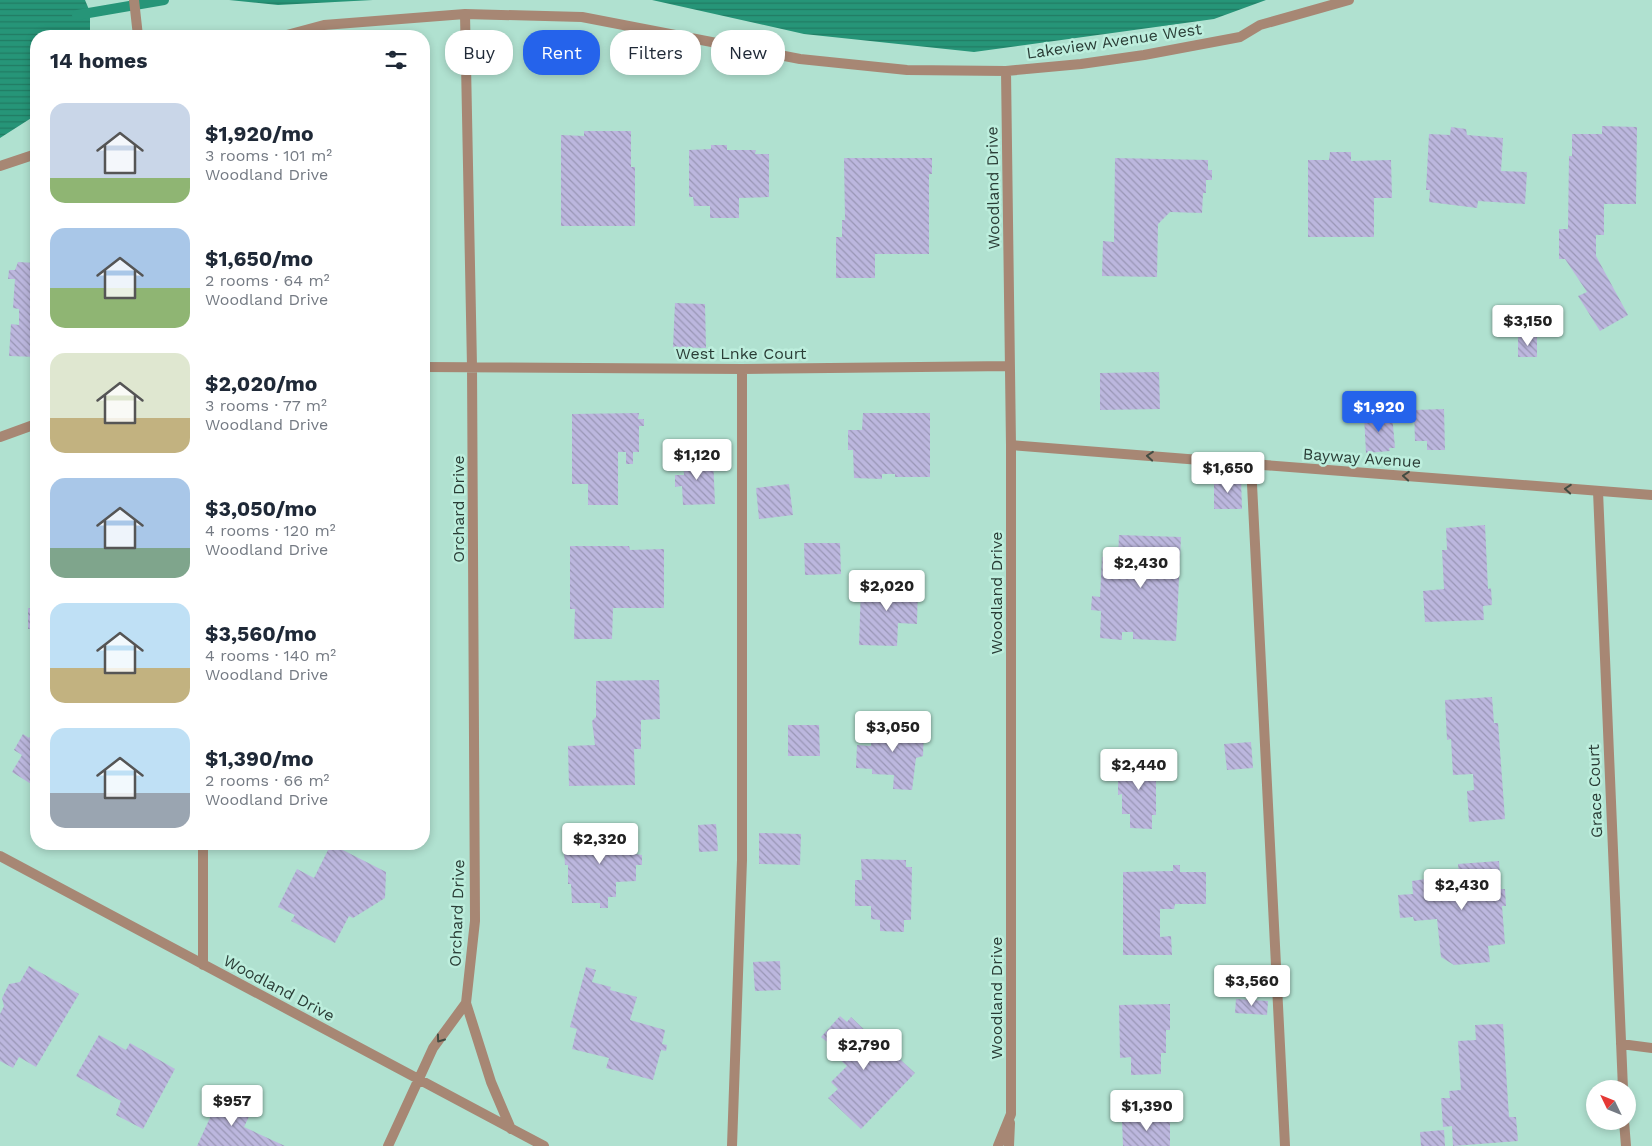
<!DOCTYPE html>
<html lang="en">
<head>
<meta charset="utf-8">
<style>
  body { margin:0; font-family:"Work Sans",sans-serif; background:#f6f6f7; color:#1f2937; height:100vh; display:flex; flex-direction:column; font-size:19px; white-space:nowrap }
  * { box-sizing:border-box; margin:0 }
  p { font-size:16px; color:#747a83 }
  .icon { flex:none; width:28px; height:28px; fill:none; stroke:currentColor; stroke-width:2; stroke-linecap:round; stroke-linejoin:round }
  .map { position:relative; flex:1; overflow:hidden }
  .details { position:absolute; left:30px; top:30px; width:400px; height:820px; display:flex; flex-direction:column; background:#fff; border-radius:20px; box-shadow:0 2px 8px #0003 }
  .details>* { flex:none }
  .banner { position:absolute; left:445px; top:30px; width:475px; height:45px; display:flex; gap:10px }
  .needle { width:32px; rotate:313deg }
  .controls { position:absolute; left:1586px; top:1080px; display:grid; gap:10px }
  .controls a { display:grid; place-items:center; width:50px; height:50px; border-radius:50%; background:#fff; box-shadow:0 2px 8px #0003; font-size:25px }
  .price { position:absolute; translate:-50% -42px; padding:0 11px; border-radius:5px; background:#fff; color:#222; font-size:16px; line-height:32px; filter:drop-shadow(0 1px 2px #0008) }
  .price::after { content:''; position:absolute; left:50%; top:30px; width:15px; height:11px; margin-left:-8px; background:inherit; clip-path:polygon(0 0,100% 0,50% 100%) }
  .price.active { background:#2563eb; color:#fff }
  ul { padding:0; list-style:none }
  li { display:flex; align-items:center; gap:15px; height:125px; padding:0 20px }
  li span { display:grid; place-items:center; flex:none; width:140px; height:100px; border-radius:15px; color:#555 }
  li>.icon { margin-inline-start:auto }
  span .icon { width:60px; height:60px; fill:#fffc; stroke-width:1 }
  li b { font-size:21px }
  h2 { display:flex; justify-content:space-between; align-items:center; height:60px; padding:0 20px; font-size:21px }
  .pill { padding:0 18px; border-radius:20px; background:#fff; box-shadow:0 2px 8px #0003; font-size:18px; line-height:45px }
  .pill.active { background:#2563eb; color:#fff }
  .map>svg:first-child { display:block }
  .water { fill:url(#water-rules) }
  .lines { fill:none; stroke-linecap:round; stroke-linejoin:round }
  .stream { stroke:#269578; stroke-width:10 }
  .building { fill:url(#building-back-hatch) }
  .lane { stroke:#a78774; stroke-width:10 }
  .street { stroke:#a78774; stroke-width:10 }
  .oneway { stroke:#434c42 }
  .labels { text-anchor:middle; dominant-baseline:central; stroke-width:5; stroke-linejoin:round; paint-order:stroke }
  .street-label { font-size:16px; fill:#2a3d36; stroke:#bdeedd }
</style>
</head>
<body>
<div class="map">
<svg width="1652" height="1146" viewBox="0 0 1652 1146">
  <defs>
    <pattern id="water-rules" width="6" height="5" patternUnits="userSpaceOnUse" patternTransform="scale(1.25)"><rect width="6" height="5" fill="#269578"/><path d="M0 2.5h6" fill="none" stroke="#217b63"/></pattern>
    <pattern id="building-back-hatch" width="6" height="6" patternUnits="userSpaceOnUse" patternTransform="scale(1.25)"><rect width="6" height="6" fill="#bcb7de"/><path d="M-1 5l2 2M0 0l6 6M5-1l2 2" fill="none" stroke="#9996b5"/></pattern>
  </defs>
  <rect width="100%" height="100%" fill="#b0e1d0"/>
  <path class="water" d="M 0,0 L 85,0 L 90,12 L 90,36 L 36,36 L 36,115 L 0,138 Z
    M 229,0 L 373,0 L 278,5 Z
    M 652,0 L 1266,0 L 1214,19 L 974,52 L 804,34 Z"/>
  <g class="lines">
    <path class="stream" d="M 77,15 L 164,0"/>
  </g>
  <path class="building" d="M 1602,126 L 1637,127 L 1636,204 L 1604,204 L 1604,235 L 1596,235 L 1596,256 L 1628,315 L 1600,331 L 1578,296 L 1587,292 L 1565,259 L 1559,259 L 1559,229 L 1568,229 L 1569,156 L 1572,156 L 1572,134 L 1602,134 Z
    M 1451,127 L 1466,129 L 1467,135 L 1503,138 L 1501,171 L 1527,172 L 1525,204 L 1478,201 L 1477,208 L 1429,202 L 1430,190 L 1426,190 L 1429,134 L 1450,135 Z
    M 584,131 L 631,131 L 631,167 L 635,167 L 635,226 L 561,226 L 561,135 L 584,136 Z
    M 711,145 L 727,145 L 727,150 L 756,150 L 755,154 L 769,154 L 769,197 L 739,198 L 739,218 L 710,218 L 710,206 L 694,206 L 693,197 L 689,197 L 689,150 L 711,149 Z
    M 1330,152 L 1351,152 L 1351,161 L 1391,160 L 1392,198 L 1374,198 L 1374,237 L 1308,237 L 1308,160 L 1329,160 Z
    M 844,158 L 932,158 L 932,174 L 929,174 L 929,254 L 875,254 L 875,278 L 836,278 L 836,237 L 842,237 L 842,220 L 845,220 Z
    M 1115,158 L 1208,160 L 1208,170 L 1212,170 L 1212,180 L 1206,180 L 1206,193 L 1203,193 L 1202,213 L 1170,212 L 1158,224 L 1157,277 L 1102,276 L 1103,241 L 1114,242 Z
    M 18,262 L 36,263 L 36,357 L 9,356 L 11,324 L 19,325 L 19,309 L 13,308 L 15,279 L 8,279 L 9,270 L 15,270 Z
    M 675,303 L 705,304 L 706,348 L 673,347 Z
    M 1518,337 L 1537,337 L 1537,357 L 1518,357 Z
    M 1159,372 L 1160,409 L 1100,410 L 1100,373 Z
    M 1444,409 L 1445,450 L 1427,450 L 1427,441 L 1415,441 L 1414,410 Z
    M 639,413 L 638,419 L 644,419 L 644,426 L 639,426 L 639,452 L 633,452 L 633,464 L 626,464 L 626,452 L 618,452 L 618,505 L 588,505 L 588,484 L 572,484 L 572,414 Z
    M 863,413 L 930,413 L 930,477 L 895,477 L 895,474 L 882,474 L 882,479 L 854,478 L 853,450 L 848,450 L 848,430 L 862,430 Z
    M 1392,414 L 1395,448 L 1389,448 L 1390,451 L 1366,453 L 1364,415 Z
    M 713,457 L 715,504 L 683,505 L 682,486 L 675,487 L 675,475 L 684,475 L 683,458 Z
    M 1214,479 L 1241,479 L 1242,509 L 1214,509 Z
    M 789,484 L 793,515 L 759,519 L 756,488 Z
    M 33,511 L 36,511 L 36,547 L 33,547 Z
    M 1485,525 L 1488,589 L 1491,588 L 1492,605 L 1483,606 L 1484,620 L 1425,622 L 1423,591 L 1444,589 L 1442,550 L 1447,550 L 1446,528 Z
    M 1119,535 L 1181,537 L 1176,641 L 1133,639 L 1133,632 L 1122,632 L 1122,640 L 1100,638 L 1101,611 L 1091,610 L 1092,596 L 1100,597 L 1102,557 L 1118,558 Z
    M 804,543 L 840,543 L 841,574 L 805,575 Z
    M 570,546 L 629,546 L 630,550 L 664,549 L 664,608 L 613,608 L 612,639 L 574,639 L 575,609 L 570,609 Z
    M 892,577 L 907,577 L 907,582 L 918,583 L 917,624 L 898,623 L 897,646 L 859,645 L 861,587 L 891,588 Z
    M 28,608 L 36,608 L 36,629 L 28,629 Z
    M 659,680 L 660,719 L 641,720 L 641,749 L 634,749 L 635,785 L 569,786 L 568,746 L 595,745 L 592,721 L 596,717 L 596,681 Z
    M 1492,697 L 1494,723 L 1498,723 L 1505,819 L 1469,822 L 1467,791 L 1474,790 L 1473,774 L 1453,775 L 1451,739 L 1447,740 L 1445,700 Z
    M 873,723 L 924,727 L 923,756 L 916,758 L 912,790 L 893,789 L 894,775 L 872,774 L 872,769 L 856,768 L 857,745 L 871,746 Z
    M 788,725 L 819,725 L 820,756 L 788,756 Z
    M 36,727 L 36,787 L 12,772 L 22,755 L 14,750 L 23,734 L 29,738 Z
    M 1251,742 L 1253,768 L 1227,770 L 1224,744 Z
    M 1122,757 L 1156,758 L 1156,815 L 1152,815 L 1152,829 L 1130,828 L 1130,814 L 1122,814 L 1122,794 L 1118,795 L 1118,780 L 1122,780 Z
    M 716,824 L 718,851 L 699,852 L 698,825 Z
    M 618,831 L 618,836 L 635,836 L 635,854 L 642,855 L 642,865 L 636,865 L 636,881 L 616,882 L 616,897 L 608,897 L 608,908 L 600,908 L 600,903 L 572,903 L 571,884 L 568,884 L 568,865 L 565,865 L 564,852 L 569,852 L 569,832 Z
    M 759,833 L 801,834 L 800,865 L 759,864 Z
    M 331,844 L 386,872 L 385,898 L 353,918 L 349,916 L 335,943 L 291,921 L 295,915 L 278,907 L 297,869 L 314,878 Z
    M 861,859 L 906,860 L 906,867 L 912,867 L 911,920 L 904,920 L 904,932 L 880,931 L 880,920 L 871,919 L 871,906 L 855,906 L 855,880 L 862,880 Z
    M 1499,861 L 1501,889 L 1505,889 L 1506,906 L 1502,906 L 1505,944 L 1488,946 L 1490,962 L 1454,965 L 1441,957 L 1437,919 L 1414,921 L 1413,917 L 1400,918 L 1398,895 L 1413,894 L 1412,881 L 1459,874 L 1458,864 Z
    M 1173,865 L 1180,865 L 1180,872 L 1206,872 L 1206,904 L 1175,904 L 1174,909 L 1160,909 L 1160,937 L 1171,936 L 1172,955 L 1123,955 L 1123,872 L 1173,871 Z
    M 780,961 L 781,990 L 755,991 L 753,962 Z
    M 29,966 L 79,994 L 36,1067 L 19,1057 L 13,1068 L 0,1061 L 0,1014 L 4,1006 L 2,998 L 9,984 L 20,982 Z
    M 586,967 L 596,970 L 592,982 L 611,987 L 610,990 L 637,997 L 630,1020 L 665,1030 L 662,1044 L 667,1045 L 666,1051 L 661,1050 L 653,1080 L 606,1068 L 609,1058 L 572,1049 L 577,1029 L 570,1027 Z
    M 1236,999 L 1268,1001 L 1267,1015 L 1235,1013 Z
    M 1170,1004 L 1170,1030 L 1166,1030 L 1166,1053 L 1161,1053 L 1161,1074 L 1131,1075 L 1131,1057 L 1120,1058 L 1119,1005 Z
    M 840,1016 L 847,1022 L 851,1017 L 873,1038 L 880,1031 L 896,1046 L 891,1051 L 915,1073 L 861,1129 L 828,1098 L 838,1089 L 831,1082 L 847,1066 L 828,1049 L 831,1045 L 821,1037 Z
    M 1503,1024 L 1509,1117 L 1516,1117 L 1518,1141 L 1453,1146 L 1452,1126 L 1443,1127 L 1441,1098 L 1450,1098 L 1449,1091 L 1461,1090 L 1458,1041 L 1476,1040 L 1475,1025 Z
    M 99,1035 L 126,1050 L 130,1043 L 175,1069 L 143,1129 L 116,1115 L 121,1101 L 76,1076 Z
    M 221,1094 L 253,1108 L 244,1127 L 285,1146 L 197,1146 Z
    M 1170,1118 L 1170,1146 L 1123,1146 L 1122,1120 Z
    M 1444,1130 L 1445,1146 L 1421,1146 L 1420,1132 Z"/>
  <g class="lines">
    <path class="lane" d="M 1251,464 L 1652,495"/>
    <path class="street" d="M 134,0 L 138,36
      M 465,14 L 472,366 L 475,921 L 466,1003 L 491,1082 L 511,1129
      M 283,36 L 324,25 L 465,14 L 582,17 L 800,59 L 907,70 L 1006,71 L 1081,64 L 1144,55 L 1240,37 L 1260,25 L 1349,0
      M 0,166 L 36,154
      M 424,367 L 742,369 L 1010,366
      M 0,437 L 36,424
      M 1011,445 L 1251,464 L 1285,1146
      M 1598,491 L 1623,1089
      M 203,844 L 203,965
      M 0,856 L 544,1146
      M 1621,1044 L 1652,1048
      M 1624,1121 L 1626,1146
      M 388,1146 L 433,1048 L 466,1003
      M 732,1146 L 742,860 L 742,369
      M 998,1146 L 1011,1114 L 1011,445 L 1006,71
      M 1009,1146 L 1010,1123"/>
  </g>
  <defs><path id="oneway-chevron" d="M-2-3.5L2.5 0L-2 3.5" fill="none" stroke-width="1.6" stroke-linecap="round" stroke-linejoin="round" transform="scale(1.25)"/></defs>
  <g class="oneway">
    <use href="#oneway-chevron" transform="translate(1150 456) rotate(-175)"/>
    <use href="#oneway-chevron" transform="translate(1406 476) rotate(-176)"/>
    <use href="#oneway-chevron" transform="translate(1568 489) rotate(-176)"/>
    <use href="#oneway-chevron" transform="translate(440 1039) rotate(126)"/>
  </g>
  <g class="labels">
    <g class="street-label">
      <text transform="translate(1114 41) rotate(-8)">Lakeview Avenue West</text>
      <text transform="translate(993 188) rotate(-91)">Woodland Drive</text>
      <text x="741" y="353">West Lnke Court</text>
      <text transform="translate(1362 458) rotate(4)">Bayway Avenue</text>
      <text transform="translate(458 509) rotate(-90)">Orchard Drive</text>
      <text transform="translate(996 593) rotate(-90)">Woodland Drive</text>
      <text transform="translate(1595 791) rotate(-92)">Grace Court</text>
      <text transform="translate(457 913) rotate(-88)">Orchard Drive</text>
      <text transform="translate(279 988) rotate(28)">Woodland Drive</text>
      <text transform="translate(996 998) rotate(-90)">Woodland Drive</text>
    </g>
  </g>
</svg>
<div class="controls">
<a><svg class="needle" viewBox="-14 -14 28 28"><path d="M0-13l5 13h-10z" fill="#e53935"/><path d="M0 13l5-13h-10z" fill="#747a83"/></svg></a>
</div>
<b class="price" style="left:1528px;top:347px">$3,150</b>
<b class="price active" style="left:1379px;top:433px">$1,920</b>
<b class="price" style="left:697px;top:481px">$1,120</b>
<b class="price" style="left:1228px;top:494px">$1,650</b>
<b class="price" style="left:1141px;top:589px">$2,430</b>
<b class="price" style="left:887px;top:612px">$2,020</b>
<b class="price" style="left:893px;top:753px">$3,050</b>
<b class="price" style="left:1139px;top:791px">$2,440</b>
<b class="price" style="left:600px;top:865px">$2,320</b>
<b class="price" style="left:1462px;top:911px">$2,430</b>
<b class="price" style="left:1252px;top:1007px">$3,560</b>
<b class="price" style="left:864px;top:1071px">$2,790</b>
<b class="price" style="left:232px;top:1127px">$957</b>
<b class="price" style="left:1147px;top:1132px">$1,390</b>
<div class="banner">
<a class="pill">Buy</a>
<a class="pill active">Rent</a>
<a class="pill">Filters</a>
<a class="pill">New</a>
</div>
<section class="details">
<h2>14 homes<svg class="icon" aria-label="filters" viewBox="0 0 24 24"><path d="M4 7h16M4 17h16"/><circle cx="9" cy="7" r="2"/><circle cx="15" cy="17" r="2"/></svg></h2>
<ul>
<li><span style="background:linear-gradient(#c9d6e8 75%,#8fb573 0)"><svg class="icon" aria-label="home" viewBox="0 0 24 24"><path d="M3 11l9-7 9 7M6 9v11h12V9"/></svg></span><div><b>$1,920/mo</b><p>3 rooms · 101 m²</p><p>Woodland Drive</p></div></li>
<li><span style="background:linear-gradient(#a9c7e8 60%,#8fb573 0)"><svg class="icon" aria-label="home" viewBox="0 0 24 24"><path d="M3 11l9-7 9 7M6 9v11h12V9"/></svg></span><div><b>$1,650/mo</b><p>2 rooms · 64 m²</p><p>Woodland Drive</p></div></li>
<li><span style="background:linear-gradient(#dfe7d0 65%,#c2b280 0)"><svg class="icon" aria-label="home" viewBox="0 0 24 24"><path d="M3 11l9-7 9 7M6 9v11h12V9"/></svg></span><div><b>$2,020/mo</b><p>3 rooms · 77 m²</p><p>Woodland Drive</p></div></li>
<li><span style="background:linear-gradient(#a9c7e8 70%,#7fa58c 0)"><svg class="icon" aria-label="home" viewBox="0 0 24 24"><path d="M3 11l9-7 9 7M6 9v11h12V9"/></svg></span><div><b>$3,050/mo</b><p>4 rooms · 120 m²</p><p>Woodland Drive</p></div></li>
<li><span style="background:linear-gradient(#bfe0f5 65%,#c2b280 0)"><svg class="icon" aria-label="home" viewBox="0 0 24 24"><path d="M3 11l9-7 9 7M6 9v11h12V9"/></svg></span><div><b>$3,560/mo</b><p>4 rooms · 140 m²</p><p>Woodland Drive</p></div></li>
<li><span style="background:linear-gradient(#bfe0f5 65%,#9aa5b1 0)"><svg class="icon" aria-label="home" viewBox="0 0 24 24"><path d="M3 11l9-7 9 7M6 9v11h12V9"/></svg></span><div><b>$1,390/mo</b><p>2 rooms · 66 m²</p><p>Woodland Drive</p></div></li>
</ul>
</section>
</div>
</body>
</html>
